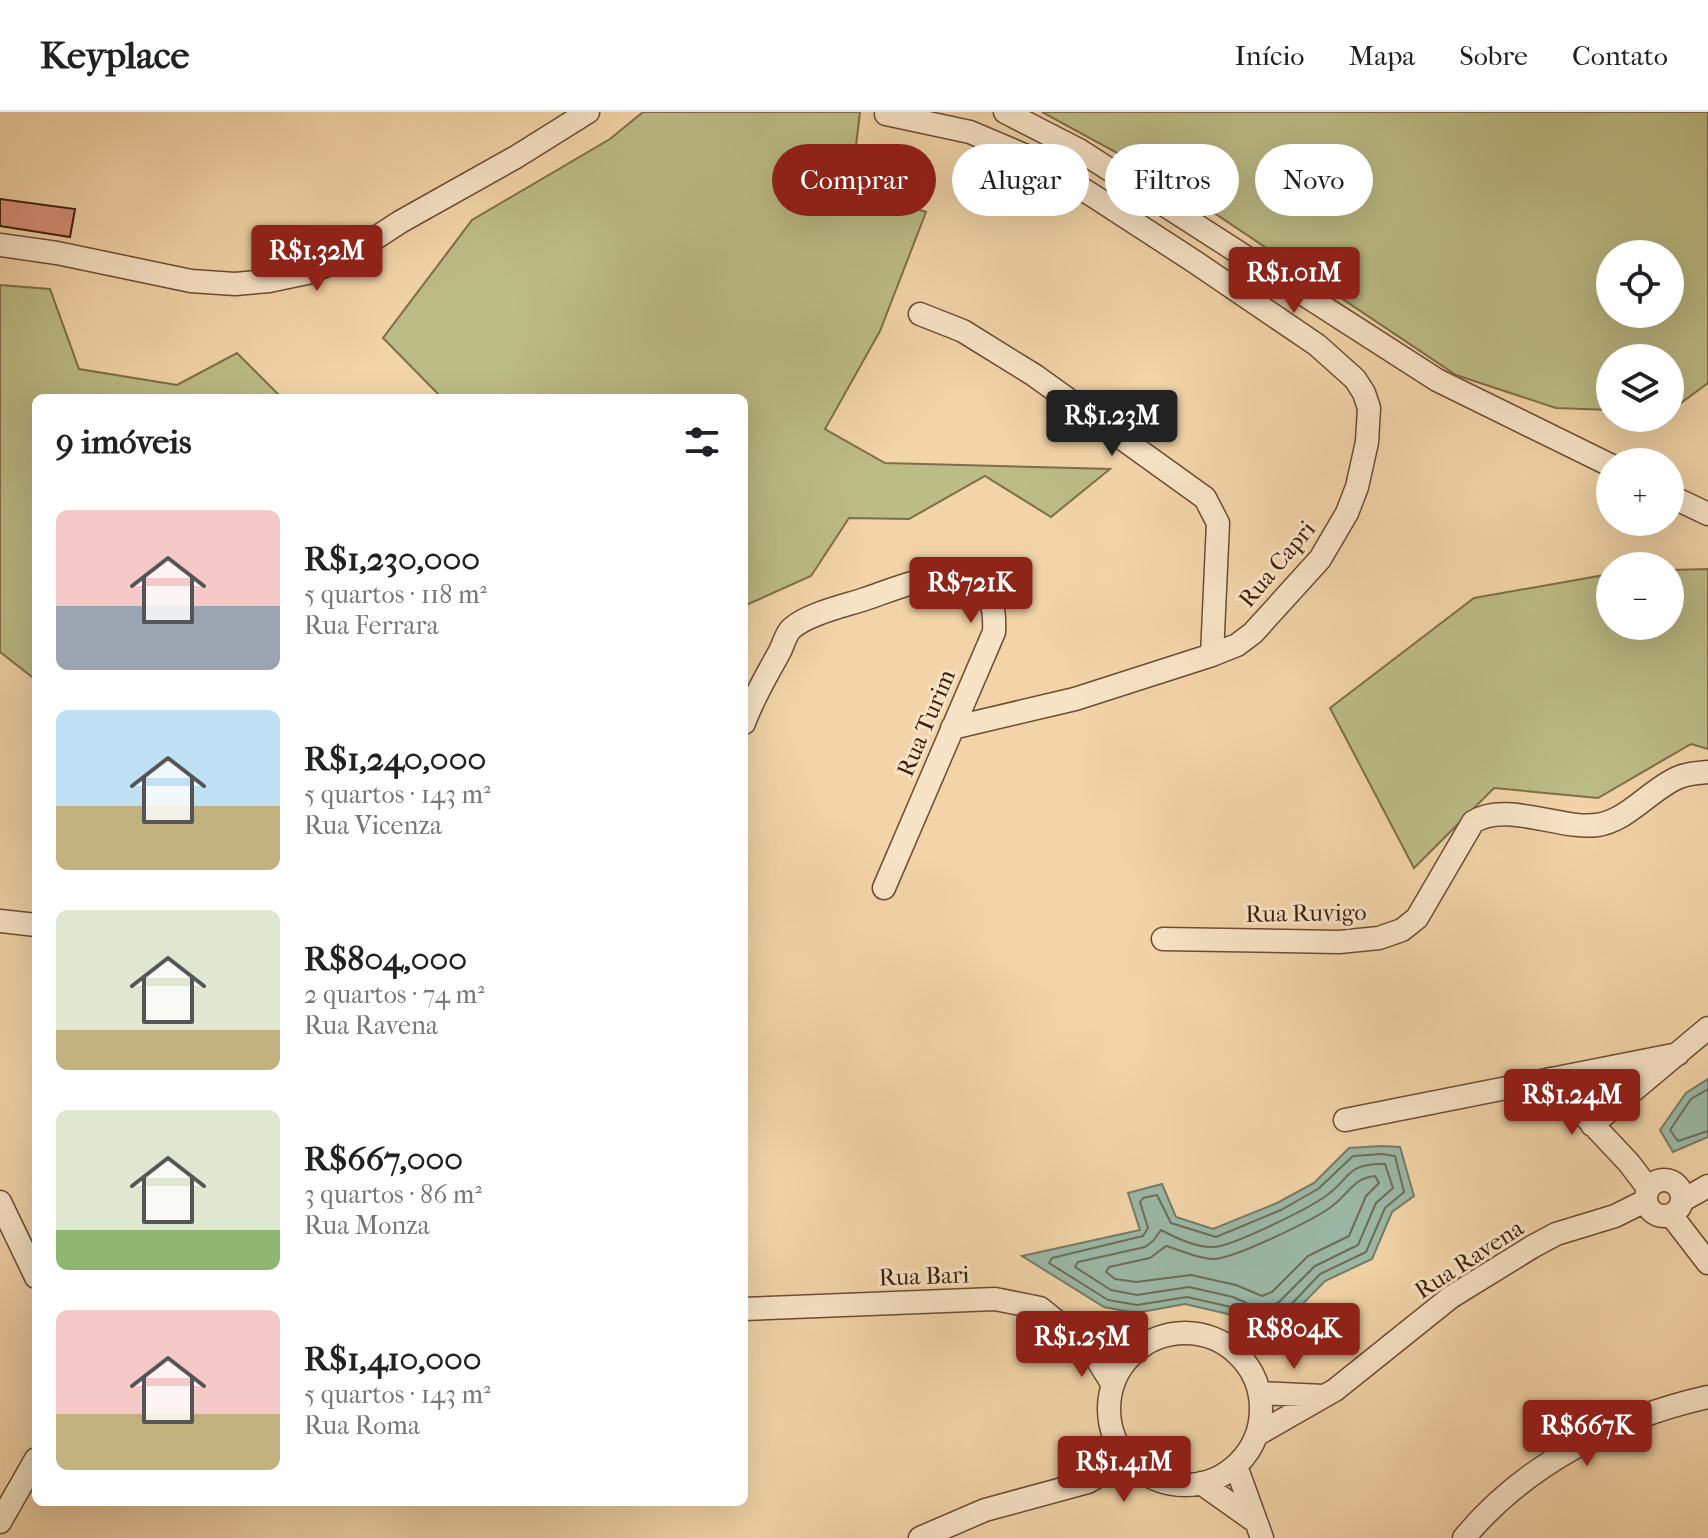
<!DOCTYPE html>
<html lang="pt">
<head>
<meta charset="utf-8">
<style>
  body { margin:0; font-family:"IM FELL French Canon",serif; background:#f6f6f6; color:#202124; height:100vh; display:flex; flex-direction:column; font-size:30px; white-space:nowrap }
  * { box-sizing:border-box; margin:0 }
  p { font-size:26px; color:#757577 }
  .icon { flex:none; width:44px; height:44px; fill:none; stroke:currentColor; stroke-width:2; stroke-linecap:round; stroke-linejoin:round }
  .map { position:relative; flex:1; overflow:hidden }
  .details { position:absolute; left:32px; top:282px; width:716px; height:1112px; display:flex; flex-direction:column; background:#fff; border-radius:12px; box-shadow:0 8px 32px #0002 }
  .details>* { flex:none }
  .top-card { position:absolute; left:772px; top:32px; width:760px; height:72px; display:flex; gap:16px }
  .fabs { position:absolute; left:1596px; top:128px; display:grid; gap:16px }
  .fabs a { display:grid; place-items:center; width:88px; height:88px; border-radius:50%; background:#fff; box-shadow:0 8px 32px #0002; font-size:40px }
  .price { position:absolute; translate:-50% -68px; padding:0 18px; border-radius:8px; background:#8f2418; color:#fff; font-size:26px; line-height:52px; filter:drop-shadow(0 2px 4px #0008) }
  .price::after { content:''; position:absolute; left:50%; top:48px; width:24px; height:18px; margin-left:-12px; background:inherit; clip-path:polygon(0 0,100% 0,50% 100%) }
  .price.selected { background:#222; color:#fff }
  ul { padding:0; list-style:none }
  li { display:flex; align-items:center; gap:24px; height:200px; padding:0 24px }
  li span { display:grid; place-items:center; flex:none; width:224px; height:160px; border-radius:12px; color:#555 }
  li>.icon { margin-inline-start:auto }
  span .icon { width:96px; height:96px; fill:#fffc; stroke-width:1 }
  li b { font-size:34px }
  h2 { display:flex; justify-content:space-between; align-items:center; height:96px; padding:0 24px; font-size:34px }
  .tag { padding:0 28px; border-radius:36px; background:#fff; box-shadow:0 8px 32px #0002; font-size:28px; line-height:72px }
  .tag.selected { background:#8f2418; color:#fff }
  header { display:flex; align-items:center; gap:48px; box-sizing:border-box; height:112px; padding:0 40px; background:#fff; border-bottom:2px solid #e0e0e0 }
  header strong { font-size:38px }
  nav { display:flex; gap:44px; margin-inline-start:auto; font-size:28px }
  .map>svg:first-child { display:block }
  .green { fill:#bcbc86; stroke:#7e6e48; stroke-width:2; fill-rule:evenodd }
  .water { fill:#9bb8a6; stroke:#767b68; stroke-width:2 }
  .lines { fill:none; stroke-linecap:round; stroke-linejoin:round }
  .shore { stroke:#6d6c58; stroke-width:2 }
  .building { fill:#db907a; stroke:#3f1f0b; stroke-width:2 }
  .minor-casing { stroke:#6c4c32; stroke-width:25 }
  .minor { stroke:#f7e3c6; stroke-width:22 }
  .labels { text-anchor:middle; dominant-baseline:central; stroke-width:6; stroke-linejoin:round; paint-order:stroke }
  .street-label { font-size:24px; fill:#3f1f0b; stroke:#f7e3c6 }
</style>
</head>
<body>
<header>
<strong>Keyplace</strong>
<nav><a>Início</a><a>Mapa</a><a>Sobre</a><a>Contato</a></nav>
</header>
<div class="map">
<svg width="1708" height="1426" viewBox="0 0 1708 1426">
  <rect width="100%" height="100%" fill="#f2d4a8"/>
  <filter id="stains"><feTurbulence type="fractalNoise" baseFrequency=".0025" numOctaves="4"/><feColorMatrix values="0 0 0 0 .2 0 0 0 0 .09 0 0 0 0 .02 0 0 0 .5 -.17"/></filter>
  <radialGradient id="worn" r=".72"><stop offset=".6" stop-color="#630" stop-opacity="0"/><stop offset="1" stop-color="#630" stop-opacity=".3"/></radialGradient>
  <path class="green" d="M 643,0 L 860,0 L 851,76 L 926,100 L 880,219 L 825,317 L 885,351 L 1110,357 L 1051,405 L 985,364 L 909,407 L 849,406 L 811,464 L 744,494 L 744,286 L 442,286 L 383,226 L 472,108 L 610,27 Z
    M 1042,0 L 1708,0 L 1708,271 L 1670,299 L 1670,246 L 1610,246 L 1610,298 L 1556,296 L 1456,263 L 1156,62 ZM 1610,142 L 1670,142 L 1670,202 L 1610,202 Z
    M 0,173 L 50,177 L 79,257 L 177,273 L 237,241 L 282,286 L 36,286 L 36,568 L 0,540 Z
    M 1708,457 L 1708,637 L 1691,632 L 1598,686 L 1494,676 L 1414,756 L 1330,596 L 1474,486 L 1610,462 L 1610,514 L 1670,514 L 1670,458 Z"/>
  <path class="water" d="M 1708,967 L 1708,1025 L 1673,1040 L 1660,1018 L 1686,981 Z
    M 1382,1034 L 1400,1035 L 1414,1084 L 1392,1100 L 1372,1147 L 1325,1169 L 1289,1206 L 1259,1218 L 1228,1202 L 1185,1192 L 1136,1201 L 1104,1195 L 1022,1144 L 1140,1118 L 1128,1081 L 1162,1072 L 1176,1105 L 1213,1117 L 1277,1091 L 1314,1071 L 1349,1036 Z"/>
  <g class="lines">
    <path class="shore" d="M 1708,977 L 1691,987 L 1670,1018 L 1678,1029 L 1708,1019
      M 1382,1042 L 1395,1044 L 1404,1080 L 1385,1096 L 1366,1140 L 1320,1162 L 1285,1199 L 1261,1209 L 1231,1195 L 1187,1185 L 1137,1193 L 1108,1188 L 1049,1151 L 1052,1146 L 1143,1124 L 1148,1116 L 1140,1090 L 1143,1086 L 1157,1083 L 1171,1111 L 1216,1125 L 1281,1098 L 1318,1077 L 1353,1044 Z
      M 1385,1052 L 1393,1076 L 1376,1091 L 1358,1133 L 1315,1154 L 1279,1190 L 1262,1198 L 1233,1185 L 1189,1175 L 1137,1183 L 1111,1178 L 1075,1155 L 1078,1150 L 1145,1135 L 1153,1129 L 1161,1118 C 1174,1125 1198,1136 1214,1135 C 1233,1134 1305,1098 1323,1086 C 1351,1068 1344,1051 1385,1052 Z
      M 1375,1064 L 1379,1071 L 1366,1084 L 1349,1124 L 1308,1144 L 1272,1180 L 1262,1184 L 1236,1173 L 1191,1163 L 1136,1170 L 1115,1167 L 1106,1160 L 1109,1155 L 1150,1146 L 1166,1134 C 1181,1138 1198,1147 1213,1147 C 1234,1147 1313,1108 1331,1095 C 1348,1083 1353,1066 1375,1064 Z"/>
  </g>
  <path class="building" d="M 0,87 L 75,97 L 70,125 L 0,114 Z"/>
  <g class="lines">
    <defs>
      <path id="minor" d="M 1005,0 L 1079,38 L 1437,268 L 1610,353
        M 886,2 L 970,20 L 1031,46 L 1092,83 L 1195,150 L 1317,233 L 1355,267 L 1364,281 L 1369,296 L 1367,330 L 1357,375 L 1347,401 L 1320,447 L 1253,521 L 1237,533 L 1212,543 L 1075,587 L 952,616
        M 0,133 L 57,141 L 191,169 L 235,172 L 269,169 L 307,161 L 345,146 L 400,110 L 516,45 L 588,0
        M 920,202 L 963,219 L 1034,263 L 1205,386 L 1218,411 L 1212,543
        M 1670,384 L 1708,402
        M 744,611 C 753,586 767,563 780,539 C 783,533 786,522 791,517 C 807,502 844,494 865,487 C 915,470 999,431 994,520 L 884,776
        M 0,809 L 36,813
        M 1163,827 L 1339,830 L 1379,826 L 1402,818 L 1417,806 L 1473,710 C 1506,689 1561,718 1597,713 C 1627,709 1650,678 1677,666 C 1687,661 1698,661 1708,660
        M 1550,967 L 1629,1051 L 1648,1076
        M 1345,1008 L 1678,942
        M 1592,1013 L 1708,916
        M1646 1086a18 18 0 1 1 36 0a18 18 0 1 1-36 0Z
        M 1683,1088 L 1708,1074
        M 0,1090 L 36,1165
        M 1671,1103 L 1708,1151
        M 744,1197 L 995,1187 L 1040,1196 L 1090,1236 L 1113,1273
        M1109 1297a76 76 0 1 1 152 0a76 76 0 1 1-152 0Z
        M 1260,1281 L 1324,1284
        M 1258,1322 L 1335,1278 L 1451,1185 L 1532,1135 L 1556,1122 L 1615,1104 L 1645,1089
        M 1236,1354 L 1262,1426
        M 1201,1371 L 1256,1410
        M 0,1410 L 36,1347
        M 920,1426 L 985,1398 L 1088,1370 L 1127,1346
        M 1464,1426 C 1524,1353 1617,1305 1708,1285"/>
    </defs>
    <use href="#minor" class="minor-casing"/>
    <use href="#minor" class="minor"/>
  </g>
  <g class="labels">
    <g class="street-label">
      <text transform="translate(1277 452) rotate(-50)">Rua Capri</text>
      <text transform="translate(926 611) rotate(-67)">Rua Turim</text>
      <text transform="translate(1306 801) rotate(-1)">Rua Ruvigo</text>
      <text transform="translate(1469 1147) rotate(-33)">Rua Ravena</text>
      <text transform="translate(924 1164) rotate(-2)">Rua Bari</text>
    </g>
  </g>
  <rect width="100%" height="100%" filter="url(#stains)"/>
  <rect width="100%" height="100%" fill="url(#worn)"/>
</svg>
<div class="fabs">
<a><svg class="icon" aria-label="locate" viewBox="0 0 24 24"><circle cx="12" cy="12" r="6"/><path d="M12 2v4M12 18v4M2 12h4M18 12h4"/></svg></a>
<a><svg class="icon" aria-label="layers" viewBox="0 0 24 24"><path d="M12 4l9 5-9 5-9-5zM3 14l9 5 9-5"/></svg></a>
<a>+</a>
<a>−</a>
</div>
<b class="price" style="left:317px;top:181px">R$1.32M</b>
<b class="price" style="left:1294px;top:203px">R$1.01M</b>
<b class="price selected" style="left:1112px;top:346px">R$1.23M</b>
<b class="price" style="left:971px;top:513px">R$721K</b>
<b class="price" style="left:1572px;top:1025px">R$1.24M</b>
<b class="price" style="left:1294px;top:1259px">R$804K</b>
<b class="price" style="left:1082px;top:1267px">R$1.25M</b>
<b class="price" style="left:1587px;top:1356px">R$667K</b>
<b class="price" style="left:1124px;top:1392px">R$1.41M</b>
<div class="top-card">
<a class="tag selected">Comprar</a>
<a class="tag">Alugar</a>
<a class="tag">Filtros</a>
<a class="tag">Novo</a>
</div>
<section class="details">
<h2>9 imóveis<svg class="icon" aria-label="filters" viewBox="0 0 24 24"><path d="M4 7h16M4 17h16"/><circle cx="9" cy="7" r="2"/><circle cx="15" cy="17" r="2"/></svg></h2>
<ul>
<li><span style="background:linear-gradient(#f6c9c9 60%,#9aa5b1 0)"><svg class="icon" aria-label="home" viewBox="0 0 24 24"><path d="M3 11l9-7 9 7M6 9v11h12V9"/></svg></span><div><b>R$1,230,000</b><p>5 quartos · 118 m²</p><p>Rua Ferrara</p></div></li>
<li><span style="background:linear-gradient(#bfe0f5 60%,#c2b280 0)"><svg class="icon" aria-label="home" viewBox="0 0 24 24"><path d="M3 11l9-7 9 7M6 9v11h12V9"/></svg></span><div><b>R$1,240,000</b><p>5 quartos · 143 m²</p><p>Rua Vicenza</p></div></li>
<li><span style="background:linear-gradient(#dfe7d0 75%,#c2b280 0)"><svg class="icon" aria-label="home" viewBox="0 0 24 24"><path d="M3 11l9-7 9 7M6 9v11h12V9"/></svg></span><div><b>R$804,000</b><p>2 quartos · 74 m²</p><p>Rua Ravena</p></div></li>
<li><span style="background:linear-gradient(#dfe7d0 75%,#8fb573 0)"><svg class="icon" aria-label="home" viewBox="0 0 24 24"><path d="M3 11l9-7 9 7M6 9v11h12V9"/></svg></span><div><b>R$667,000</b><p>3 quartos · 86 m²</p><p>Rua Monza</p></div></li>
<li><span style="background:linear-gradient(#f6c9c9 65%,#c2b280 0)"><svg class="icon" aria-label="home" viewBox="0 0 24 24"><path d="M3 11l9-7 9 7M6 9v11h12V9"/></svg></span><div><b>R$1,410,000</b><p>5 quartos · 143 m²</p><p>Rua Roma</p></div></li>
</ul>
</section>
</div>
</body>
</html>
